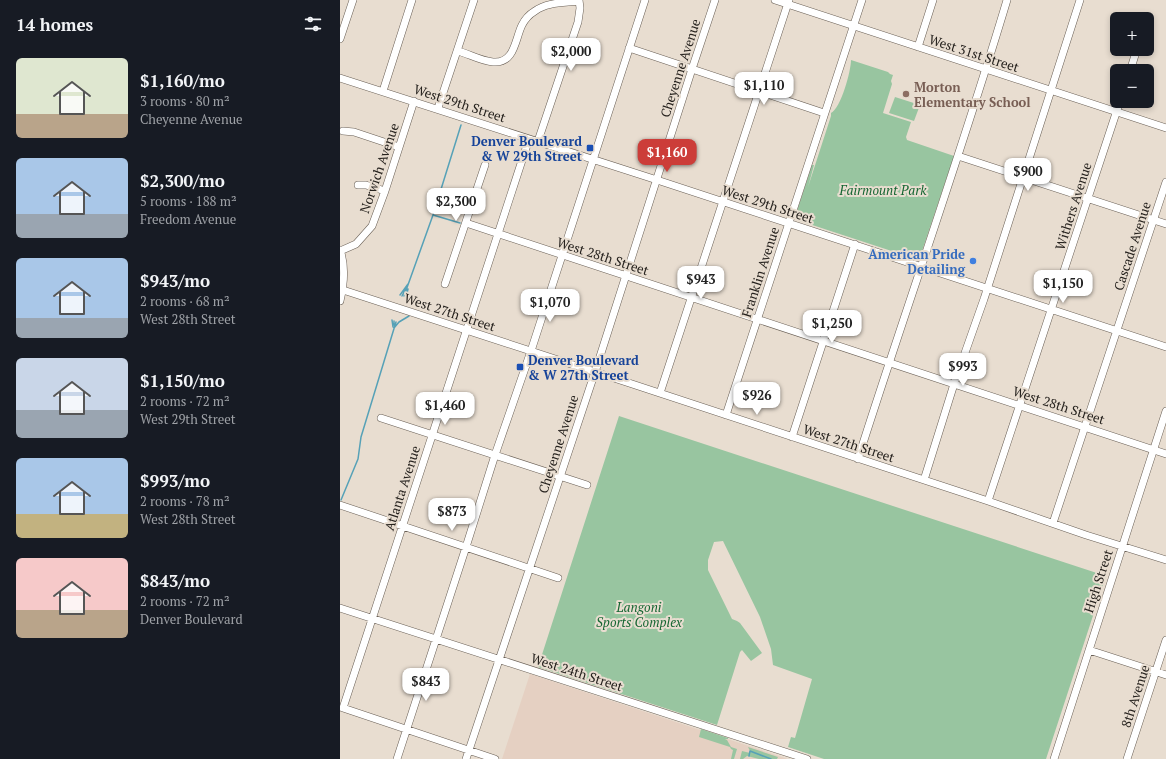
<!DOCTYPE html>
<html lang="en">
<head>
<meta charset="utf-8">
<style>
  body { margin:0; font-family:"PT Serif",serif; background:#242831; color:#f1f3f6; height:100vh; display:flex; flex-direction:column; font-size:15px; white-space:nowrap }
  * { box-sizing:border-box; margin:0 }
  p { font-size:13px; color:#9ea1a6 }
  .icon { flex:none; width:22px; height:22px; fill:none; stroke:currentColor; stroke-width:2; stroke-linecap:round; stroke-linejoin:round }
  .map { position:relative; flex:1; overflow:hidden }
  .sheet { display:flex; flex-direction:column; background:#171b24; width:340px }
  .sheet>* { flex:none }
  .tools { position:absolute; left:770px; top:12px; display:grid; gap:8px }
  .tools a { display:grid; place-items:center; width:44px; height:44px; border-radius:6px; background:#171b24; box-shadow:0 2px 6px #0003; font-size:20px }
  .price { position:absolute; translate:-50% -34px; padding:0 9px; border-radius:8px; background:#fff; color:#222; font-size:13px; line-height:26px; filter:drop-shadow(0 1px 2px #0008) }
  .price::after { content:''; position:absolute; left:50%; top:24px; width:12px; height:9px; margin-left:-6px; background:inherit; clip-path:polygon(0 0,100% 0,50% 100%) }
  .price.on { background:#cc3d39; color:#fff }
  ul { padding:0; list-style:none }
  li { display:flex; align-items:center; gap:12px; height:100px; padding:0 16px }
  li span { display:grid; place-items:center; flex:none; width:112px; height:80px; border-radius:6px; color:#555 }
  li>.icon { margin-inline-start:auto }
  span .icon { width:48px; height:48px; fill:#fffc; stroke-width:1 }
  li b { font-size:17px }
  h2 { display:flex; justify-content:space-between; align-items:center; height:48px; padding:0 16px; font-size:17px }
  main { display:flex; flex:1; min-height:0 }
  .map>svg:first-child { display:block }
  .medical { fill:#e5d0c2 }
  .green { fill:#98c5a0 }
  .lines { fill:none; stroke-linecap:round; stroke-linejoin:round }
  .stream { stroke:#56a1b7; stroke-width:1.5 }
  .minor-casing { stroke:#695f55; stroke-width:8 }
  .minor { stroke:#fff; stroke-width:7 }
  .education-dot { fill:#8d6e63; stroke:#e8ddd0; stroke-width:1.5 }
  .transit-dot { fill:#1a4fb4; stroke:#e8ddd0; stroke-width:1.5 }
  .shop-dot { fill:#3f7fe0; stroke:#e8ddd0; stroke-width:1.5 }
  .labels { text-anchor:middle; dominant-baseline:central; stroke-width:4; stroke-linejoin:round; paint-order:stroke }
  .street-label { font-size:13px; fill:#26221e; stroke:#e8ddd0 }
  .education-label { font-size:13px; font-weight:bold; fill:#785e54; stroke:#e8ddd0; text-anchor:start }
  .transit-label { font-size:13px; font-weight:bold; fill:#164399; stroke:#e8ddd0; text-anchor:end }
  .park-label { font-size:13px; font-style:italic; fill:#156632; stroke:#e8ddd0 }
  .shop-label { font-size:13px; font-weight:bold; fill:#366cbe; stroke:#e8ddd0; text-anchor:end }
</style>
</head>
<body>
<main>
<section class="sheet">
<h2>14 homes<svg class="icon" aria-label="filters" viewBox="0 0 24 24"><path d="M4 7h16M4 17h16"/><circle cx="9" cy="7" r="2"/><circle cx="15" cy="17" r="2"/></svg></h2>
<ul>
<li><span style="background:linear-gradient(#dfe7d0 70%,#b9a48a 0)"><svg class="icon" aria-label="home" viewBox="0 0 24 24"><path d="M3 11l9-7 9 7M6 9v11h12V9"/></svg></span><div><b>$1,160/mo</b><p>3 rooms · 80 m²</p><p>Cheyenne Avenue</p></div></li>
<li><span style="background:linear-gradient(#a9c7e8 70%,#9aa5b1 0)"><svg class="icon" aria-label="home" viewBox="0 0 24 24"><path d="M3 11l9-7 9 7M6 9v11h12V9"/></svg></span><div><b>$2,300/mo</b><p>5 rooms · 188 m²</p><p>Freedom Avenue</p></div></li>
<li><span style="background:linear-gradient(#a9c7e8 75%,#9aa5b1 0)"><svg class="icon" aria-label="home" viewBox="0 0 24 24"><path d="M3 11l9-7 9 7M6 9v11h12V9"/></svg></span><div><b>$943/mo</b><p>2 rooms · 68 m²</p><p>West 28th Street</p></div></li>
<li><span style="background:linear-gradient(#c9d6e8 65%,#9aa5b1 0)"><svg class="icon" aria-label="home" viewBox="0 0 24 24"><path d="M3 11l9-7 9 7M6 9v11h12V9"/></svg></span><div><b>$1,150/mo</b><p>2 rooms · 72 m²</p><p>West 29th Street</p></div></li>
<li><span style="background:linear-gradient(#a9c7e8 70%,#c2b280 0)"><svg class="icon" aria-label="home" viewBox="0 0 24 24"><path d="M3 11l9-7 9 7M6 9v11h12V9"/></svg></span><div><b>$993/mo</b><p>2 rooms · 78 m²</p><p>West 28th Street</p></div></li>
<li><span style="background:linear-gradient(#f6c9c9 65%,#b9a48a 0)"><svg class="icon" aria-label="home" viewBox="0 0 24 24"><path d="M3 11l9-7 9 7M6 9v11h12V9"/></svg></span><div><b>$843/mo</b><p>2 rooms · 72 m²</p><p>Denver Boulevard</p></div></li>
</ul>
</section>
<div class="map">
<svg width="826" height="759" viewBox="0 0 826 759">
  <rect width="100%" height="100%" fill="#e8ddd0"/>
  <path class="medical" d="M 190,674 L 448,759 L 162,759 Z"/>
  <path class="green" d="M 511,60 L 548,72 L 550,74 L 553,75 L 551,81 L 552,84 L 543,113 L 571,122 L 566,137 L 567,140 L 614,156 L 579,260 L 457,220 L 457,217 L 455,217 L 472,165 L 474,165 L 468,187 L 491,116 L 491,113 C 501,108 511,71 511,60 Z
    M 555,97 L 580,105 L 574,121 L 549,113 Z
    M 279,416 L 766,576 L 706,759 L 484,759 L 448,747 L 451,737 L 455,738 L 472,679 L 433,665 L 431,649 L 420,617 L 383,541 L 374,542 L 368,560 L 368,570 L 392,619 L 397,621 L 400,623 L 422,653 L 411,661 L 402,650 L 400,652 L 377,725 L 198,667 Z
    M 361,729 L 388,738 L 388,739 L 385,739 L 387,740 L 391,747 L 397,749 L 394,759 L 391,759 L 393,750 L 391,749 L 390,747 L 359,737 Z
    M 408,747 L 438,757 L 437,759 L 419,759 L 407,756 L 403,759 L 400,759 L 402,751 L 410,753 L 410,751 Z"/>
  <g class="lines">
    <path class="stream" d="M 93,215 L 120,223
      M 60,295 L 68,284
      M 62,296 L 66,288
      M 64,296 L 93,215 L 121,125
      M 66,297 L 68,289
      M 52,320 L 53,327
      M 54,325 L 54,321
      M 54,328 L 59,322 L 69,316
      M 1,500 L 18,459 L 21,437 L 56,322
      M 409,756 L 410,751 L 431,759"/>
    <defs>
      <path id="minor" d="M 435,0 L 826,128
        M 0,39 L 13,0
        M 578,47 L 593,0
        M 289,48 L 484,113
        M 118,51 C 129,54 141,61 153,62 C 175,64 175,39 182,25 C 185,19 190,14 195,11 C 207,2 224,3 239,1
        M 790,71 L 797,49
        M 0,78 L 317,180 L 826,347
        M 43,91 L 72,0
        M 98,108 L 134,0
        M 3,131 L 14,132 L 59,147
        M 198,141 L 238,22 L 240,8 L 239,0
        M 618,156 L 826,224
        M 18,185 L 26,185 L 45,191
        M 126,223 L 826,454
        M 0,250 C 6,267 4,284 0,301
        M 0,251 L 16,244 L 32,226 L 45,191 L 74,101
        M 105,284 L 145,165
        M 3,290 L 286,382 L 648,501 L 746,535 L 826,560
        M 320,393 L 449,0
        M 386,415 L 522,0
        M 41,418 L 247,485
        M 452,437 L 515,244
        M 518,459 C 567,305 621,154 667,0
        M 584,480 L 614,384 L 644,299 L 740,0
        M 648,501 L 780,101
        M 0,505 L 218,578
        M 713,523 L 826,182
        M 0,608 L 467,759
        M 749,650 L 826,675
        M 57,759 L 126,547 L 155,455 L 191,351 L 305,0
        M 126,759 L 255,372 L 352,69 L 375,0
        M 155,759 L 3,708 L 189,139
        M 714,759 L 826,411
        M 787,759 L 826,640"/>
    </defs>
    <use href="#minor" class="minor-casing"/>
    <use href="#minor" class="minor"/>
  </g>
  <circle class="education-dot" cx="566" cy="94" r="4"/>
  <g class="transit-dot">
    <rect x="246" y="144" width="8" height="8" rx="2"/>
    <rect x="176" y="363" width="8" height="8" rx="2"/>
  </g>
  <circle class="shop-dot" cx="633" cy="261" r="4"/>
  <g class="labels">
    <g class="street-label">
      <text transform="translate(634 53) rotate(18)">West 31st Street</text>
      <text transform="translate(340 68) rotate(-72)">Cheyenne Avenue</text>
      <text transform="translate(120 103) rotate(18)">West 29th Street</text>
      <text transform="translate(39 168) rotate(-71)">Norwich Avenue</text>
      <text transform="translate(428 204) rotate(18)">West 29th Street</text>
      <text transform="translate(733 206) rotate(-72)">Withers Avenue</text>
      <text transform="translate(792 246) rotate(-72)">Cascade Avenue</text>
      <text transform="translate(263 256) rotate(18)">West 28th Street</text>
      <text transform="translate(420 272) rotate(-72)">Franklin Avenue</text>
      <text transform="translate(110 312) rotate(18)">West 27th Street</text>
      <text transform="translate(719 405) rotate(18)">West 28th Street</text>
      <text transform="translate(509 443) rotate(18)">West 27th Street</text>
      <text transform="translate(218 444) rotate(-72)">Cheyenne Avenue</text>
      <text transform="translate(62 488) rotate(-72)">Atlanta Avenue</text>
      <text transform="translate(758 581) rotate(-72)">High Street</text>
      <text transform="translate(237 672) rotate(18)">West 24th Street</text>
      <text transform="translate(795 696) rotate(-72)">8th Avenue</text>
    </g>
    <g class="education-label">
      <text x="574" y="87">Morton<tspan x="574" dy="15">Elementary School</tspan></text>
    </g>
    <g class="transit-label">
      <text x="242" y="141">Denver Boulevard<tspan x="242" dy="15">&amp; W 29th Street</tspan></text>
      <text x="188" y="360" text-anchor="start">Denver Boulevard<tspan x="188" dy="15">&amp; W 27th Street</tspan></text>
    </g>
    <g class="park-label">
      <text x="543" y="190">Fairmount Park</text>
      <text x="299" y="607">Langoni<tspan x="299" dy="15">Sports Complex</tspan></text>
    </g>
    <g class="shop-label">
      <text x="625" y="254">American Pride<tspan x="625" dy="15">Detailing</tspan></text>
    </g>
  </g>
</svg>
<div class="tools">
<a>+</a>
<a>−</a>
</div>
<b class="price" style="left:231px;top:72px">$2,000</b>
<b class="price" style="left:424px;top:106px">$1,110</b>
<b class="price on" style="left:327px;top:173px">$1,160</b>
<b class="price" style="left:688px;top:192px">$900</b>
<b class="price" style="left:116px;top:222px">$2,300</b>
<b class="price" style="left:361px;top:300px">$943</b>
<b class="price" style="left:723px;top:304px">$1,150</b>
<b class="price" style="left:210px;top:323px">$1,070</b>
<b class="price" style="left:492px;top:344px">$1,250</b>
<b class="price" style="left:623px;top:387px">$993</b>
<b class="price" style="left:417px;top:416px">$926</b>
<b class="price" style="left:105px;top:426px">$1,460</b>
<b class="price" style="left:112px;top:532px">$873</b>
<b class="price" style="left:86px;top:702px">$843</b>
</div>
</main>
</body>
</html>
